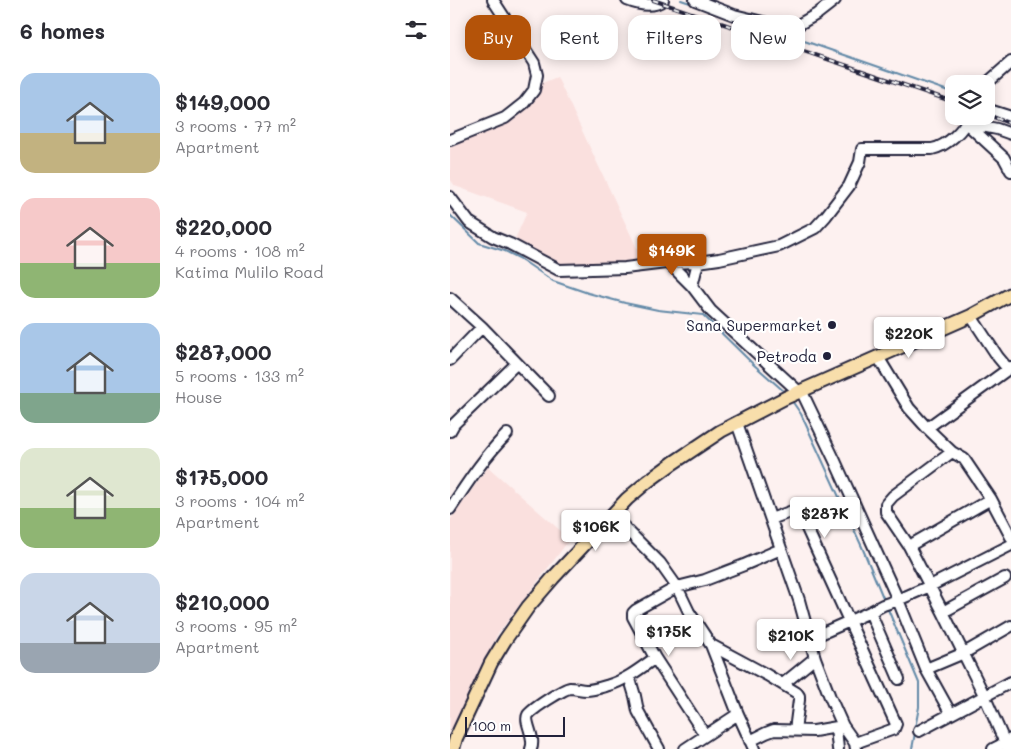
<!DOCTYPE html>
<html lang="en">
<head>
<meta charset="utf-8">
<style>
  body { margin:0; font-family:Mali,sans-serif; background:#f7f7f7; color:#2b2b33; height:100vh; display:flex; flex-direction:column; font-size:19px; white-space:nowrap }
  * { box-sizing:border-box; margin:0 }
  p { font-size:16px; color:#7c7c81 }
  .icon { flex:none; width:28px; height:28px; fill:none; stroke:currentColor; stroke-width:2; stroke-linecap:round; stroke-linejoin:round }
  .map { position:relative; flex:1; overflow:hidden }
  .side { display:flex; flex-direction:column; background:#fff; width:450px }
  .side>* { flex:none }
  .guide { position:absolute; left:15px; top:15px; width:470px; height:45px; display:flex; gap:10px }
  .fabs { position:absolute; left:495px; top:75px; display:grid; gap:10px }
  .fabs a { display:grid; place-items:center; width:50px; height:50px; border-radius:10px; background:#fff; box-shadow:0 2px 12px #0003; font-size:25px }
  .scale { position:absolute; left:15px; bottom:12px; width:100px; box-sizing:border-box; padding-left:5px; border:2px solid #22223b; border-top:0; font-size:14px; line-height:18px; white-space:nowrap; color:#22223b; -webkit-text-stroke:4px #fff; paint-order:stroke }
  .price { position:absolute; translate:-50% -42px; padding:0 11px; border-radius:5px; background:#fff; color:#222; font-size:16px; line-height:32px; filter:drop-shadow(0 1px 2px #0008) }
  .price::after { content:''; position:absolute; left:50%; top:30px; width:15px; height:11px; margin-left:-8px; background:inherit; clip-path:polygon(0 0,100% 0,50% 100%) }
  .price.on { background:#b45309; color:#fff }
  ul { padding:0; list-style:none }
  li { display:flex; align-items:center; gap:15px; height:125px; padding:0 20px }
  li span { display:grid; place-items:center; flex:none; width:140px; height:100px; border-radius:15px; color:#555 }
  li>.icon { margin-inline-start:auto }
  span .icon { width:60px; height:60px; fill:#fffc; stroke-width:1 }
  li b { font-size:21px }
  h2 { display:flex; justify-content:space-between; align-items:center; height:60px; padding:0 20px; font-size:21px }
  .pill { padding:0 18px; border-radius:15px; background:#fff; box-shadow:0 2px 12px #0003; font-size:18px; line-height:45px }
  .pill.on { background:#b45309; color:#fff }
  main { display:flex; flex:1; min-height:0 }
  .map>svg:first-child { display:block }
  .built { fill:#fae0de }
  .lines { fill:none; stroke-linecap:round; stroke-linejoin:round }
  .stream { stroke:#638aa8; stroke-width:2 }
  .minor-casing { stroke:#22223b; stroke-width:14 }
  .major-casing { stroke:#22223b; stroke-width:16 }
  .minor { stroke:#fff; stroke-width:10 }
  .major { stroke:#f8deab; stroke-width:12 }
  .rail-casing { stroke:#22223b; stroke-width:4 }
  .rail { stroke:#fff; stroke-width:2; stroke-dasharray:5.5; stroke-linecap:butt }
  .poi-dot { fill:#22223b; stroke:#fff; stroke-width:2 }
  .labels { text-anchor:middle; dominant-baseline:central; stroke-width:4.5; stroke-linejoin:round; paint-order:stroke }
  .poi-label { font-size:15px; fill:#22223b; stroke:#fff; text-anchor:end }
</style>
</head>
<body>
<main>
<section class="side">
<h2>6 homes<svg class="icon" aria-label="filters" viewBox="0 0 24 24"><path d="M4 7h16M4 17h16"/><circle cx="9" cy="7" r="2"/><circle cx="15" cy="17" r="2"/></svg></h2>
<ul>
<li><span style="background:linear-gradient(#a9c7e8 60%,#c2b280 0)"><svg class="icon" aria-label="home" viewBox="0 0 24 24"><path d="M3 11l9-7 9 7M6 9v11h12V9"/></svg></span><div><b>$149,000</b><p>3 rooms · 77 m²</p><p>Apartment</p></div></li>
<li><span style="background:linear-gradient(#f6c9c9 65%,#8fb573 0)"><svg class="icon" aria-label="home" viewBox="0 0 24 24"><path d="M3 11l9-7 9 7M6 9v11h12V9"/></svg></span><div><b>$220,000</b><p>4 rooms · 108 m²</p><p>Katima Mulilo Road</p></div></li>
<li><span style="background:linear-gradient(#a9c7e8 70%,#7fa58c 0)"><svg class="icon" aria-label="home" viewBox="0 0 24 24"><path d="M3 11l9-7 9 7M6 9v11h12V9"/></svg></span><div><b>$287,000</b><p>5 rooms · 133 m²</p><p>House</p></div></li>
<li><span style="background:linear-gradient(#dfe7d0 60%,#8fb573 0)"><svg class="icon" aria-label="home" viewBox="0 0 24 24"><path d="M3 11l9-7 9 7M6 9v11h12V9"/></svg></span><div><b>$175,000</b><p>3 rooms · 104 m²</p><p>Apartment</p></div></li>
<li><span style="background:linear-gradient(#c9d6e8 70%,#9aa5b1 0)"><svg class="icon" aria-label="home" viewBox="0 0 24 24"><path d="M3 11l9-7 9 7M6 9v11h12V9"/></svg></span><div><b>$210,000</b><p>3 rooms · 95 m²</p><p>Apartment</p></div></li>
</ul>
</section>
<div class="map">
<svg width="561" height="749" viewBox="0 0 561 749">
  <rect width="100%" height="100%" fill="#fdf1f0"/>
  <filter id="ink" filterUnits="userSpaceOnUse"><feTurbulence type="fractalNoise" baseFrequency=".02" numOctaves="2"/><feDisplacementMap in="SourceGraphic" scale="10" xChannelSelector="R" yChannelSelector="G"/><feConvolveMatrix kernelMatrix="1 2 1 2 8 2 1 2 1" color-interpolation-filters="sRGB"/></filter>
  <g filter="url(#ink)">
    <path class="built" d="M 107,77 L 193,261 L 111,269 L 65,239 L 77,212 L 5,186 L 0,179 L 0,148 L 67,114 L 86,97 L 90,84 Z
      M 38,467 L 120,539 L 47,635 L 0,741 L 0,520 Z"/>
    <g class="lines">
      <path class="stream" d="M 231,0 L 243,4
        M 314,27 L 504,93
        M 0,215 L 29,243 L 55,251 L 69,258 L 103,281 L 138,293 L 175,303 L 208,310 L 253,315 L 303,364 L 336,393
        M 342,401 L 351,414 L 412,547 L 434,600
        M 437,607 L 469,683 L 469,707 L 465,728
        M 462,749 L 465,733"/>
      <defs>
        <path id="minor" d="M 177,0 C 187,4 203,8 213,0
          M 245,0 L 284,15 L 317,23 L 348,25 L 367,14 L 385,0
          M 536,84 L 561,62
          M 536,109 L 561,117
          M 516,123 L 554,158 L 561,171
          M 517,123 L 547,129 L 561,134
          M 0,140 L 55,118 L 74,103 L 84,90 L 87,75 L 84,63 L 43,0
          M 0,197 L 19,222 L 43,237 L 60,244 L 109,270 L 175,268 L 216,263 L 248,262 L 269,259 L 329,246 L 365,228 L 376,216 L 399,186 L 410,162 L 412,149 L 482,149 C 497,146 514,130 519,116
          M 248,262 L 242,286 L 261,311 L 348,391
          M 219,263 L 242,286
          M 0,298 L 32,327 L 99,396
          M 521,316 L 548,357 L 558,369
          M 428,357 L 459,408 L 477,428 L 502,452 L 514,459 L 541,499 L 561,537
          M 0,360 L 32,327
          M 351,390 L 385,461 L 448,600 L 433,605 L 420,612 L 359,639
          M 287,423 L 349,600 L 365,658 L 380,697 L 393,726 L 405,743 L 406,749
          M 477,428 L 561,367
          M 0,431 L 4,424 L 67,363
          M 502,452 L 443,496 L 436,504 L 436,512 L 459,546 L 493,612 L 534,695 L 555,743 L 561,739
          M 0,509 C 18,482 34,457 57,434
          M 162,515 L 210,563 L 227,587 L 239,612 L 261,645 L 288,714 L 304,749
          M 321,519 L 345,510 L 347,509 L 349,511 L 446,724 L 444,729 L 405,743
          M 561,545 L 480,586 L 448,600 L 476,669 L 501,714 L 561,682
          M 459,546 L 541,499
          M 420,612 L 449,679
          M 493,612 L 555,578
          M 261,645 L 317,675 L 347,693 L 349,696 L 349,700 L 345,730
          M 476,669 L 514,653 L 561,626
          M 179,676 L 185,696 L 188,711 L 209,749
          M 333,684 L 365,658
          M 386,728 L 388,749
          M 469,731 L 501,714
          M 255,735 L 205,658 L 183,617 L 183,613 L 186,610 L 227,587 L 255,580 L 294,565 L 331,549
          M 300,741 L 316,733 L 324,730 L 364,731 L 393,726
          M 81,749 C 86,738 74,722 78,715 C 82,709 113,689 120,688 C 125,688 131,690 136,690 C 143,690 152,687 159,685 C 176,680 191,668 205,658
          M 235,749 L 288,714
          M 543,749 L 555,743 L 558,749"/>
        <path id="major" d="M 3,749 L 6,738 L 41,663 L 55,640 L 78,607 L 103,578 L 162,515 L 177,499 L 197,482 L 223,463 L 271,431 L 335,398 L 521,316 L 561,294"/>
      </defs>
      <use href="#minor" class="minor-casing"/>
      <use href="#major" class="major-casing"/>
      <use href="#minor" class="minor"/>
      <use href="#major" class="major"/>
      <defs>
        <path id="rail" d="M 203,0 L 504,102
          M 536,114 L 561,124"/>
      </defs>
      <use href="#rail" class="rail-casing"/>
      <use href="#rail" class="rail"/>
    </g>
  </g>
  <g class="poi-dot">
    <circle cx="382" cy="325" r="5"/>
    <circle cx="377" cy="356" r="5"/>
  </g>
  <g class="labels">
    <g class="poi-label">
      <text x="372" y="325">Sana Supermarket</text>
      <text x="367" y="356">Petroda</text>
    </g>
  </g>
</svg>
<div class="fabs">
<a><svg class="icon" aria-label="layers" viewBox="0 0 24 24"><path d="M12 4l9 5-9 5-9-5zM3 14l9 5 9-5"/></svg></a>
</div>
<div class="scale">100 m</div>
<b class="price on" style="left:222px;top:276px">$149K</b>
<b class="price" style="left:459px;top:359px">$220K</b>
<b class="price" style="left:375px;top:539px">$287K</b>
<b class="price" style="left:146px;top:552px">$106K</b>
<b class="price" style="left:219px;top:657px">$175K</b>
<b class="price" style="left:341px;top:661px">$210K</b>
<div class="guide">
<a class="pill on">Buy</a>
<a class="pill">Rent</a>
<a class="pill">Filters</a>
<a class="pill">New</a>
</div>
</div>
</main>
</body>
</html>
